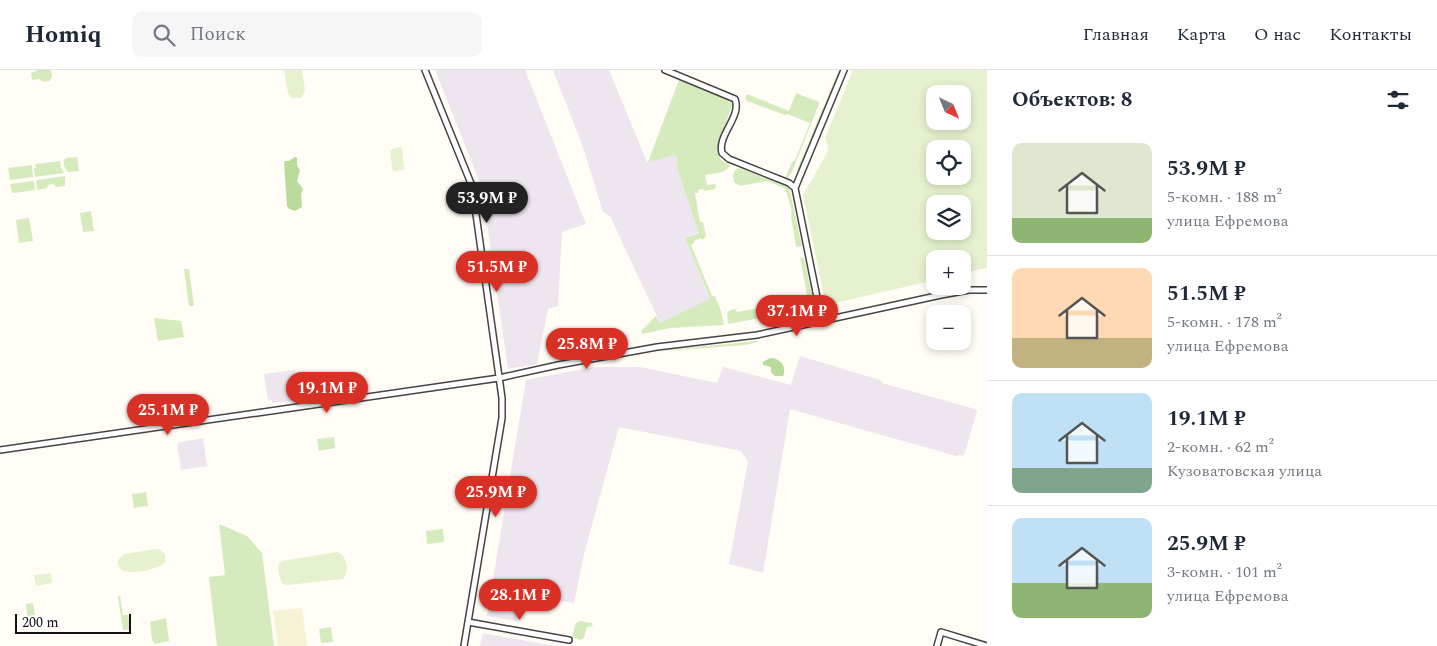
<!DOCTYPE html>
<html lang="ru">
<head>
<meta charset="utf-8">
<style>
  body { margin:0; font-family:Spectral,serif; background:#f6f6f7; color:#1f2937; height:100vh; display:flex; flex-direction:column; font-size:19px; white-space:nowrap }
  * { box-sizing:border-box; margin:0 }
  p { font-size:16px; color:#747a83 }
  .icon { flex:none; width:28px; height:28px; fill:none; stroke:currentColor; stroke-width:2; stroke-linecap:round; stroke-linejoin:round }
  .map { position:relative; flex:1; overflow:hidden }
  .side { display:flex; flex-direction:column; background:#fff; width:450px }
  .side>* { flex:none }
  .needle { width:32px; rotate:137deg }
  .buttons { position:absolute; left:926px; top:15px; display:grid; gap:10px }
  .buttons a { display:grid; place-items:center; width:45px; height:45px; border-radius:10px; background:#fff; box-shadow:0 2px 8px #0003; font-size:25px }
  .scale { position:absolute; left:15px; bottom:12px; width:116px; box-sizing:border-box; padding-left:5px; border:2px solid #111; border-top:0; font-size:14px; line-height:18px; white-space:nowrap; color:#111; -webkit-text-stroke:4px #fff; paint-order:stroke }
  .price { position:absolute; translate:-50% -42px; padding:0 11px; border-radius:18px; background:#d93025; color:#fff; font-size:16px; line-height:32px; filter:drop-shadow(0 1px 2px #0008) }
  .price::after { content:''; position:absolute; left:50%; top:30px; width:15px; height:11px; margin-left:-8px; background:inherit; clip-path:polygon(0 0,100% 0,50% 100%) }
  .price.on { background:#222; color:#fff }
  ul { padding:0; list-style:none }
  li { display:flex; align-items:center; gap:15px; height:125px; padding:0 25px }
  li+li { border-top:1px solid #e0e1e3 }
  li span { display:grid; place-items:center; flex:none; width:140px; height:100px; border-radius:10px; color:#555 }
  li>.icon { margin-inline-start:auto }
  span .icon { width:60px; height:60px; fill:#fffc; stroke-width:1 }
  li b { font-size:21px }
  h2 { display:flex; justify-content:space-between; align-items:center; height:60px; padding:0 25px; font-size:21px }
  header { display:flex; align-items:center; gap:30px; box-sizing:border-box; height:70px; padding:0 25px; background:#fff; border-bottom:1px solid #e0e1e3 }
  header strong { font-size:24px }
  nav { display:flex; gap:28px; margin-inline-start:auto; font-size:18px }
  .search { width:350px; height:45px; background:#f6f6f7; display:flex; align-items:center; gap:12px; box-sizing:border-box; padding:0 18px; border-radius:10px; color:#747a83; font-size:19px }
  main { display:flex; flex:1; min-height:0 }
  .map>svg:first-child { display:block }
  .industrial { fill:#eee6ef }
  .farmland { fill:#f6f3d4 }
  .green { fill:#d5ebbd }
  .forest { fill:#b9dc9c }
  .pitch { fill:#e6f2cf; fill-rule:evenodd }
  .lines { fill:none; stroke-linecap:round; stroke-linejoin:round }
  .minor-casing { stroke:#444; stroke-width:8 }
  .minor { stroke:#fff; stroke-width:5 }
</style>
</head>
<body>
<header>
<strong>Homiq</strong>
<div class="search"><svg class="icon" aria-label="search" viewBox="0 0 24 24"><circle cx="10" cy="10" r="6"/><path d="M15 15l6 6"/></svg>Поиск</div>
<nav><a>Главная</a><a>Карта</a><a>О нас</a><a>Контакты</a></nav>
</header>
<main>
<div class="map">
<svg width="987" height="576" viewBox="0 0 987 576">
  <rect width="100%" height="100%" fill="#fffdf5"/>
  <path class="industrial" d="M 435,0 L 525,0 L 586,154 L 562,162 L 558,236 L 548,239 L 537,294 L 508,299 L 482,118 Z
    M 553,0 L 609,0 L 647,92 L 676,85 L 678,92 L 676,95 L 699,162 L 685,168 L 710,230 L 660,253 L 610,146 L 603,142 L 583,77 Z
    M 800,286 L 880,310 L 882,313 L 975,339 L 977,342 L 964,385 L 956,386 L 790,339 L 763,503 L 729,494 L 748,392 L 741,381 L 619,357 L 584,484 L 574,533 L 521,524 L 517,551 L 487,546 L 526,310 L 593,297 L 640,297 L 717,313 L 723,297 L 791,315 Z
    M 295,300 L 299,327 L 292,328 L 293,331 L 272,333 L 272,330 L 268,331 L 264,304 Z
    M 203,368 L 207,396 L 181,400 L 177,373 Z
    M 483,563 L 555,576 L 480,576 Z"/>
  <path class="farmland" d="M 302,538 L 307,576 L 278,576 L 273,541 Z"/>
  <path class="green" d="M 38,0 L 51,0 L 52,7 L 49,11 L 43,12 L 39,9 L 32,10 L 31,3 Z
    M 839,0 L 841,0 L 798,101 L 797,100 Z
    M 679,10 L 727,29 L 731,32 L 732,35 L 717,80 L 721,90 L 730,95 C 726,104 714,103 705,105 L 707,115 L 715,114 L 716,116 L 715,119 L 704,121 L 703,119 L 698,120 L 698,123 L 695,123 L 700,152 L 703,152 L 706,166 L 702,170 L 701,168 L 694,171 L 694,173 L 691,175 L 712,226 L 715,226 L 721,241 L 724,255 L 670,258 L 642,264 L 641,261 L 656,246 L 660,253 L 710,229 L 685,168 L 699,163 L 676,95 L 678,92 L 676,85 L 648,92 Z
    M 796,23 L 819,32 L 819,34 L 792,102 L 787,109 L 786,106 L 792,92 L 795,90 L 810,53 L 787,44 L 785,45 L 745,30 L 747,24 L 789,41 Z
    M 77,87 L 79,101 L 68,102 L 64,96 L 64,90 L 66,88 Z
    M 60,91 L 61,98 L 64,103 L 35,107 L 34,98 L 36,98 L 35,94 Z
    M 32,95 L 33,107 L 10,110 L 8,98 Z
    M 739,98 L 789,117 L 802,176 L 796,177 L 791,146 C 793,137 787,128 786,119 L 767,111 L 740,116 L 734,112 L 733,106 L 735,100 Z
    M 65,106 L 65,116 L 56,117 L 53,114 L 48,115 L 47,118 L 37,120 L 36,112 L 37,110 Z
    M 32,111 L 34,112 L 35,120 L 14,123 L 12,122 L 10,114 Z
    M 91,141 L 94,161 L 83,162 L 80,143 Z
    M 29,148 L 33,171 L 19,173 L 16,150 Z
    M 800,188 L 804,188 L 815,237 L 789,243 L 787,233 L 804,230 L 803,226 L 807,225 Z
    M 184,199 L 189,199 L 194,236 L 189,236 Z
    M 785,233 L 787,243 L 728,254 L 727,243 L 730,240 L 736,239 L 737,242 Z
    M 154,248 L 181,251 L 184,267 L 158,271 Z
    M 756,271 L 759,272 L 745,275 L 664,281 L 617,290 L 668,280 Z
    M 334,367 L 335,378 L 319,381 L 317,369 Z
    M 146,422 L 148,436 L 134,438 L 132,424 Z
    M 219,454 L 247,466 L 262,483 L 274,576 L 217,576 L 209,507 L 225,505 Z
    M 443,459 L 444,472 L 427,474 L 426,461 Z
    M 120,525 L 123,545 L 128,545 L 131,560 L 123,560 L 118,527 Z
    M 33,533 L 37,558 L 29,559 L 26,534 Z
    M 166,548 L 169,571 L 155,574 L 152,570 L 150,552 Z
    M 580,551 L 592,553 L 592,555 L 594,556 L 587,557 L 584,568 L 581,570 L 572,567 L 576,553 Z
    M 331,557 L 333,572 L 321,573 L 319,559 Z"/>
  <path class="forest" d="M 295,87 L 297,88 L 297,95 L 300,100 L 297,111 L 303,119 L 301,124 L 302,137 L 295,141 L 289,139 L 287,136 L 284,93 L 285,91 L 289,91 Z
    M 770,288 C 781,288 787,297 783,306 L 775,306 L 771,302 L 771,297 L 763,295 L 763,292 Z"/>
  <path class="pitch" d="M 284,0 L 302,0 L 305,20 L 301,28 L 292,28 L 288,23 Z
    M 853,0 L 987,0 L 987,198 L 963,203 L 962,189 L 935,189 L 935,210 L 826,235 L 803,125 L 827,83 L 828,75 L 825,68 ZM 935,24 L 962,24 L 962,51 L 935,51 ZM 935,79 L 962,79 L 962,106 L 935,106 ZM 935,134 L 962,134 L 962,161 L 935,161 Z
    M 400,77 L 402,79 L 404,98 L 403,100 L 395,101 L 392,99 L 390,80 Z
    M 157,479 L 161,480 L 165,485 L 165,492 C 159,500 115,511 118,490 L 124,484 Z
    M 337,482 C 347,485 350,501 343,509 L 287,515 L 283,514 L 280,509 L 278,496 L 282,491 Z
    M 51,503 L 52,513 L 36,516 L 34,505 Z"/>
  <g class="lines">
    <defs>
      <path id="minor" d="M 425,0 L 472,116 L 502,328 L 502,348 L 464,576
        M 665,0 L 735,29 C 742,47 717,65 722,83 L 729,89 L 789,113 L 795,118 L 822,252
        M 795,118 L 844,0
        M 0,380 L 499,308 L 558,295 L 657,277 L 757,265 L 941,225 L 969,220 L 987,220
        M 468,552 L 569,570
        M 937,576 L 941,562 L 987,576"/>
    </defs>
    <use href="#minor" class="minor-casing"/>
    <use href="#minor" class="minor"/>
  </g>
</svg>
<div class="buttons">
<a><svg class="needle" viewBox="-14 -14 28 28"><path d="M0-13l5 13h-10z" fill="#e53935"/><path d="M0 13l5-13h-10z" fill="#747a83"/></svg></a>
<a><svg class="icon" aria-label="locate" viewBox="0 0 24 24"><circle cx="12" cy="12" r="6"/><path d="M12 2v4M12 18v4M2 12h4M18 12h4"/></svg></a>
<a><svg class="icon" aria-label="layers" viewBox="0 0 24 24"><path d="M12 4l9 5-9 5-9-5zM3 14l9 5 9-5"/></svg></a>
<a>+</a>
<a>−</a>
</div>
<div class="scale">200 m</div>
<b class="price on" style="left:487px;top:154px">53.9M ₽</b>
<b class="price" style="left:497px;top:223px">51.5M ₽</b>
<b class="price" style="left:797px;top:267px">37.1M ₽</b>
<b class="price" style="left:587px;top:300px">25.8M ₽</b>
<b class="price" style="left:327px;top:344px">19.1M ₽</b>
<b class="price" style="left:168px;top:366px">25.1M ₽</b>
<b class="price" style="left:496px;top:448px">25.9M ₽</b>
<b class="price" style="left:520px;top:551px">28.1M ₽</b>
</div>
<section class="side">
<h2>Объектов: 8<svg class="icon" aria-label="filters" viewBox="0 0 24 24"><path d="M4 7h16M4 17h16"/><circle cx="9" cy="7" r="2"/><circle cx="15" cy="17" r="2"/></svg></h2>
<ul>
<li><span style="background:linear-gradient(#dfe7d0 75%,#8fb573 0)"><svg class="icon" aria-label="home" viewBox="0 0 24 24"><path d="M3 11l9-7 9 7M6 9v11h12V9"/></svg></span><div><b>53.9M ₽</b><p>5-комн. · 188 m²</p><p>улица Ефремова</p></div></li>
<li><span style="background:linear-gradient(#ffd9b3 70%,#c2b280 0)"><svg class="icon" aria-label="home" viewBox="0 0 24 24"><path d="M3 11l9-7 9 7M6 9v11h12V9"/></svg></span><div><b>51.5M ₽</b><p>5-комн. · 178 m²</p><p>улица Ефремова</p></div></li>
<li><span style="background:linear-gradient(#bfe0f5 75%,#7fa58c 0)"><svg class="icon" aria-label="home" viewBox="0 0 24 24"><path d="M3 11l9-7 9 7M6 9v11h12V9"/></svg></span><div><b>19.1M ₽</b><p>2-комн. · 62 m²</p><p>Кузоватовская улица</p></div></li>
<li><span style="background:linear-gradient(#bfe0f5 65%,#8fb573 0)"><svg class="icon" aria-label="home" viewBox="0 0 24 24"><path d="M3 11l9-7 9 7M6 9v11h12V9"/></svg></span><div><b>25.9M ₽</b><p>3-комн. · 101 m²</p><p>улица Ефремова</p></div></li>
</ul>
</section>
</main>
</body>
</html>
